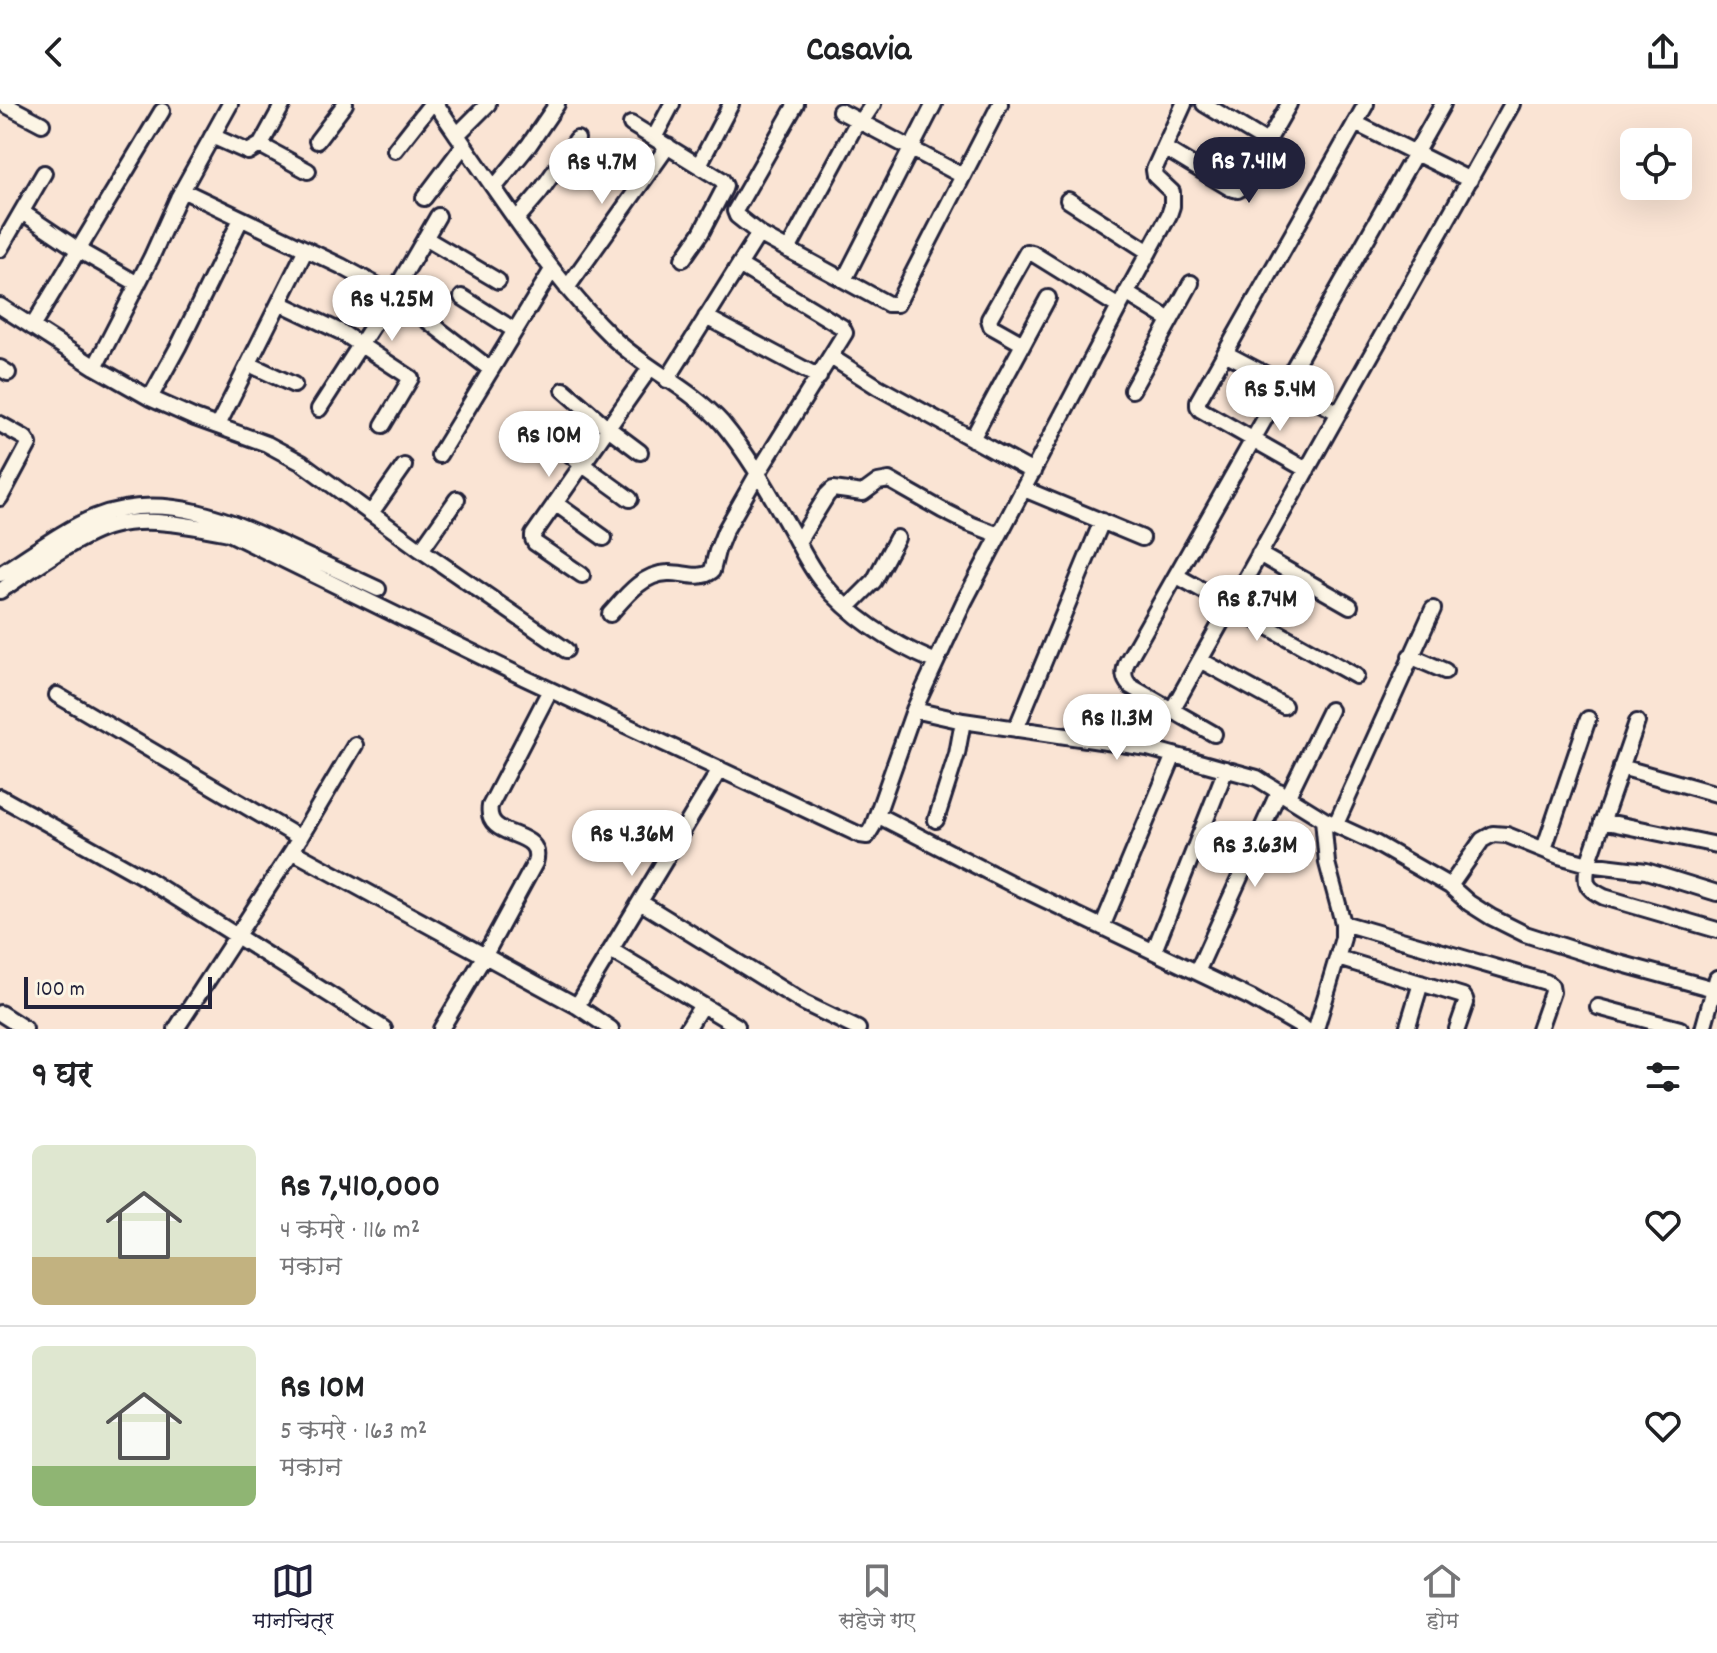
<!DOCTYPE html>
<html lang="hi">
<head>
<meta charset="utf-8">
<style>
  body { margin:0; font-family:Dekko,"Playpen Sans Deva",sans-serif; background:#f2f2f2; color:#202124; height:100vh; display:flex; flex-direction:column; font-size:30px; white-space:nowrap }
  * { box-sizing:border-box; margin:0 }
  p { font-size:26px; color:#757577 }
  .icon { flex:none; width:44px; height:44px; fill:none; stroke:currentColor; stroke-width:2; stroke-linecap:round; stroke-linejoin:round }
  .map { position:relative; height:925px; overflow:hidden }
  .panel { display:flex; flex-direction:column; background:#fff; flex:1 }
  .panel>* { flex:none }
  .controls { position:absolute; left:1620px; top:24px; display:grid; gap:16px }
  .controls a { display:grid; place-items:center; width:72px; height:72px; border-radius:12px; background:#fff; box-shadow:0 8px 32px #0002; font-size:40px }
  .scale { position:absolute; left:24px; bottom:20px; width:188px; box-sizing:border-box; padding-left:8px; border:4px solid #22223b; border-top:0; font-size:22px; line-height:28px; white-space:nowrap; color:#22223b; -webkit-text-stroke:6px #fcf5e5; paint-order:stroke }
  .price { position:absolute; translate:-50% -68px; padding:0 18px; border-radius:28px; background:#fff; color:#222; font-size:26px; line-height:52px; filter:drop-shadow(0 2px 4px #0008) }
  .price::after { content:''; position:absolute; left:50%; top:48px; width:24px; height:18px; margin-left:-12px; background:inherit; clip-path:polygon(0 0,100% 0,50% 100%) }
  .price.selected { background:#22223b; color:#fff }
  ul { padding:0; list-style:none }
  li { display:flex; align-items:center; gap:24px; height:200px; padding:0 32px }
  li+li { border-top:2px solid #e0e0e0 }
  li span { display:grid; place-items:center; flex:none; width:224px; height:160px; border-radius:12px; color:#555 }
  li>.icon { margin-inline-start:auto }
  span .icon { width:96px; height:96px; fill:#fffc; stroke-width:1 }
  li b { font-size:34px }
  h2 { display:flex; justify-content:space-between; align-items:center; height:96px; padding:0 32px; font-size:34px }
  header { display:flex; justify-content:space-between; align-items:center; height:104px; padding:0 32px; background:#fff; font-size:36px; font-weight:800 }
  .dock { display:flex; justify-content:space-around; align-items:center; height:112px; border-top:2px solid #e0e0e0; background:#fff; font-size:22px; color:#757577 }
  .dock a { display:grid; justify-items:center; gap:4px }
  .dock .selected { color:#22223b }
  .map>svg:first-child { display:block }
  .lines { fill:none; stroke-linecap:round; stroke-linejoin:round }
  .minor-casing { stroke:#22223b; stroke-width:20 }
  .minor { stroke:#fcf5e5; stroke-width:14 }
</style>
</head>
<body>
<header><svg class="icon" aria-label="back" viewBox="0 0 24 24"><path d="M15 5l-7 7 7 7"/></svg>Casavia<svg class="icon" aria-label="share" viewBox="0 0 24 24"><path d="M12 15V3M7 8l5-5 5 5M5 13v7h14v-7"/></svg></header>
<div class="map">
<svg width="1717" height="925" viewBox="0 0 1717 925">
  <rect width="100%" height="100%" fill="#fae4d4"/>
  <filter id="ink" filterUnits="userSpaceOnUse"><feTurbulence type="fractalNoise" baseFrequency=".0125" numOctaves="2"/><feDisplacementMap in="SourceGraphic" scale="16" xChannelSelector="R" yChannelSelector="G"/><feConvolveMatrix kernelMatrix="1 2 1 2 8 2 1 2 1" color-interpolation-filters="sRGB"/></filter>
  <g filter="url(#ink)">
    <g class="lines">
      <defs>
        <path id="minor" d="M 4,0 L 42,20
          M 436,0 C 459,34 482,67 505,100 C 538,147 571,193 612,233 C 645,265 691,284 722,319 C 748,350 768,386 788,421 C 799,440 808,461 822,478 C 852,514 893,540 936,558
          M 1204,0 L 1267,38
          M 840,7 L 963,72
          M 1355,19 L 1470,76
          M 631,20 L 722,76 L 725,82 L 724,85 L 701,129 L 683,155
          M 457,31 L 488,0
          M 212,32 L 248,48 L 260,41 L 308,67
          M 654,34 L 672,0
          M 317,37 L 345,0
          M 260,42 L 283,0
          M 1164,44 L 1230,84 L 1238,86 L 1241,84 L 1289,0
          M 395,46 L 431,0
          M 699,61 L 731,0
          M 494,84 L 529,41 L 557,0
          M 182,86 L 341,162 L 393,190 L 490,265
          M 424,94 L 464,41
          M 1068,96 L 1149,148
          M 22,108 L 80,147 L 138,180
          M 516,116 L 540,88 L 577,35
          M 761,131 L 737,112 L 735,107 L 796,0
          M 425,134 L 498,177
          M 0,145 L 44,69
          M 788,146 L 854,24 L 865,12 L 873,0
          M 844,176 L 934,0
          M 567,184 L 668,42
          M 1126,189 L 1170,216
          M 462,193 L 514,226
          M 280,199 L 341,228 L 411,274 L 383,321
          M 0,202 L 95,263 L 150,294 L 195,314 L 267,340 L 302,359 L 421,446 L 566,546
          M 706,213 L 819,273
          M 32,223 L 162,7
          M 1023,240 L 991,222 L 989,215 L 1027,148 L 1032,149 L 1119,203
          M 1225,249 L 1339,309
          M 831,253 L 878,283 L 1033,368
          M 249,260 L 294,281
          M 95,263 L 151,154 L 178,94 L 230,0
          M 0,264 L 8,269
          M 667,276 L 758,131 L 761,131 L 888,200 L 897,200 L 1000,0
          M 564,286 L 608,324 L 640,348
          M 1132,286 L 1191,179
          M 150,294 L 178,243 L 241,115
          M 319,305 L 393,190 L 438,112
          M 0,320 L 25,334 L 29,340 L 0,394
          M 218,321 L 306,145
          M 538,323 L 583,361 L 630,395
          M 972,335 L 1048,194
          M 439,351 L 552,166
          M 1307,366 L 1201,306 L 1198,302 L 1198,297 L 1366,0
          M 1024,385 L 1142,434
          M 555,399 L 604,434
          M 371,409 L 404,362
          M 798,438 L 827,391 L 833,385 L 863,389 L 878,378 L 889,376 L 942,406 L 970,420 L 999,431
          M 421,446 L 457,395
          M 1259,450 L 1350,502
          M 0,470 C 31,451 61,427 95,413 C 165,386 231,416 294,446 C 322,459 350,472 378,485
          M 582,471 L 535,439 L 533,435 L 533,431 L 650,264
          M 1177,472 L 1356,572
          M 0,487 C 30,467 78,431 112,422 C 147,412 194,422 229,429 L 525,574 L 860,731 L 867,732 L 873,722 L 914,606 L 964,498 L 1119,203 L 1169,111 L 1172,102 L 1172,88 L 1155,72 L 1154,66 L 1184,0
          M 848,503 L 874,477 L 897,434
          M 610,510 C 626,492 642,470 668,469 C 683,468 699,477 712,467 L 717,447 L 725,427 L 758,369 L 845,229 L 842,223 L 739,161
          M 1410,552 L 1445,567
          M 1200,556 L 1284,602
          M 57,591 L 300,734
          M 914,606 L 963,617 L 1148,644 L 1257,674 L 1323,715 L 1375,739 L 1450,782 L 1469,799 L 1491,813 L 1525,830 L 1597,853 L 1714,885
          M 1172,606 L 1512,0
          M 1637,618 L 1588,760 C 1584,780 1586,784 1604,793 L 1717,826
          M 1016,625 L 1102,417
          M 1214,630 L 1130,582 C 1123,574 1123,568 1127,558 L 1443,0
          M 1621,663 L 1717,690
          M 1288,692 L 1330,606
          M 0,693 L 145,774 L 384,925
          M 877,711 L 1014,781 L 1251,894 L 1305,925
          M 936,716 L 957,650 L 963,617
          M 1602,717 L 1717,741
          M 1336,720 L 1433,505
          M 1544,745 L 1588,615
          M 292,747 L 577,902 L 611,925
          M 1450,782 L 1482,736 L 1493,730 L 1507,731 L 1559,752 L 1588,760 L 1646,767 L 1717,789
          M 640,798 L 804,899 L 858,925
          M 1343,819 L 1546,878 L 1551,882 L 1552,888 L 1539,925
          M 1102,823 L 1174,651
          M 611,846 L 737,922
          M 1154,847 L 1226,665
          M 1338,854 L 1463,892 L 1465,895 L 1466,899 L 1457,925
          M 1197,868 L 1279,687
          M 577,902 L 720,665
          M 1598,903 L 1680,925
          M 0,909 L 25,925
          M 176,925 L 292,747 L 355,641
          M 441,925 L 485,851 L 535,759 C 546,723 484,738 490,702 L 550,586
          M 687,925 L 702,901
          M 1316,925 L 1343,834 L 1343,819 L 1327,759 L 1323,715
          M 1407,925 L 1421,879
          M 1703,925 L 1717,874"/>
      </defs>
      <use href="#minor" class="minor-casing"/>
      <use href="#minor" class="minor"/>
    </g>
  </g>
</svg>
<div class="controls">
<a><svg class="icon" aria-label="locate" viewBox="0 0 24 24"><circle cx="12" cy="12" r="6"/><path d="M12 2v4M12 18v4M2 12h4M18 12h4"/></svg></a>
</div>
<div class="scale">100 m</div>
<b class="price selected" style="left:1249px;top:101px">Rs 7.41M</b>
<b class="price" style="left:602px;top:102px">Rs 4.7M</b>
<b class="price" style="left:392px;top:239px">Rs 4.25M</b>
<b class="price" style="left:1280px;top:329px">Rs 5.4M</b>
<b class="price" style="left:549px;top:375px">Rs 10M</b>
<b class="price" style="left:1257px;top:539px">Rs 8.74M</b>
<b class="price" style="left:1117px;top:658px">Rs 11.3M</b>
<b class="price" style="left:632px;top:774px">Rs 4.36M</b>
<b class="price" style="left:1255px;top:785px">Rs 3.63M</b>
</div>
<section class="panel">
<h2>9 घर<svg class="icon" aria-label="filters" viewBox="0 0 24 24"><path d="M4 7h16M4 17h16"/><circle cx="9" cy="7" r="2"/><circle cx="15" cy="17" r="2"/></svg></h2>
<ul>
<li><span style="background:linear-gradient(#dfe7d0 70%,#c2b280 0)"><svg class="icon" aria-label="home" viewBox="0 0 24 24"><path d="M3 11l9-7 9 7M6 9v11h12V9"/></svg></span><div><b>Rs 7,410,000</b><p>4 कमरे · 116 m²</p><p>मकान</p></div><svg class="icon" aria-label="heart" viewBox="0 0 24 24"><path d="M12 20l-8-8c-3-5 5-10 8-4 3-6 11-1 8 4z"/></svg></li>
<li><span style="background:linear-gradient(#dfe7d0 75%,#8fb573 0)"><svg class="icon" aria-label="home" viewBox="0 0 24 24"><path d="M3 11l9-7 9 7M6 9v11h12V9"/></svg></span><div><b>Rs 10M</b><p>5 कमरे · 163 m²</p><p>मकान</p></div><svg class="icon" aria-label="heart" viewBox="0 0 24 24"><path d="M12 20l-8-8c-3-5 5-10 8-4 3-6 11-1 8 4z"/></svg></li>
</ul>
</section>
<nav class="dock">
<a class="selected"><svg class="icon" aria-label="map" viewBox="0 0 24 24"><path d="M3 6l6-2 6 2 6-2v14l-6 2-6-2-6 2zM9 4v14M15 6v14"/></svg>मानचित्र</a>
<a><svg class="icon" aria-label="saved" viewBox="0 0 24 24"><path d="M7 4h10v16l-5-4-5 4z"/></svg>सहेजे गए</a>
<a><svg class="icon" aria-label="home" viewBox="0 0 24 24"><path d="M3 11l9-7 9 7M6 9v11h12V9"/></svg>होम</a>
</nav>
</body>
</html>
